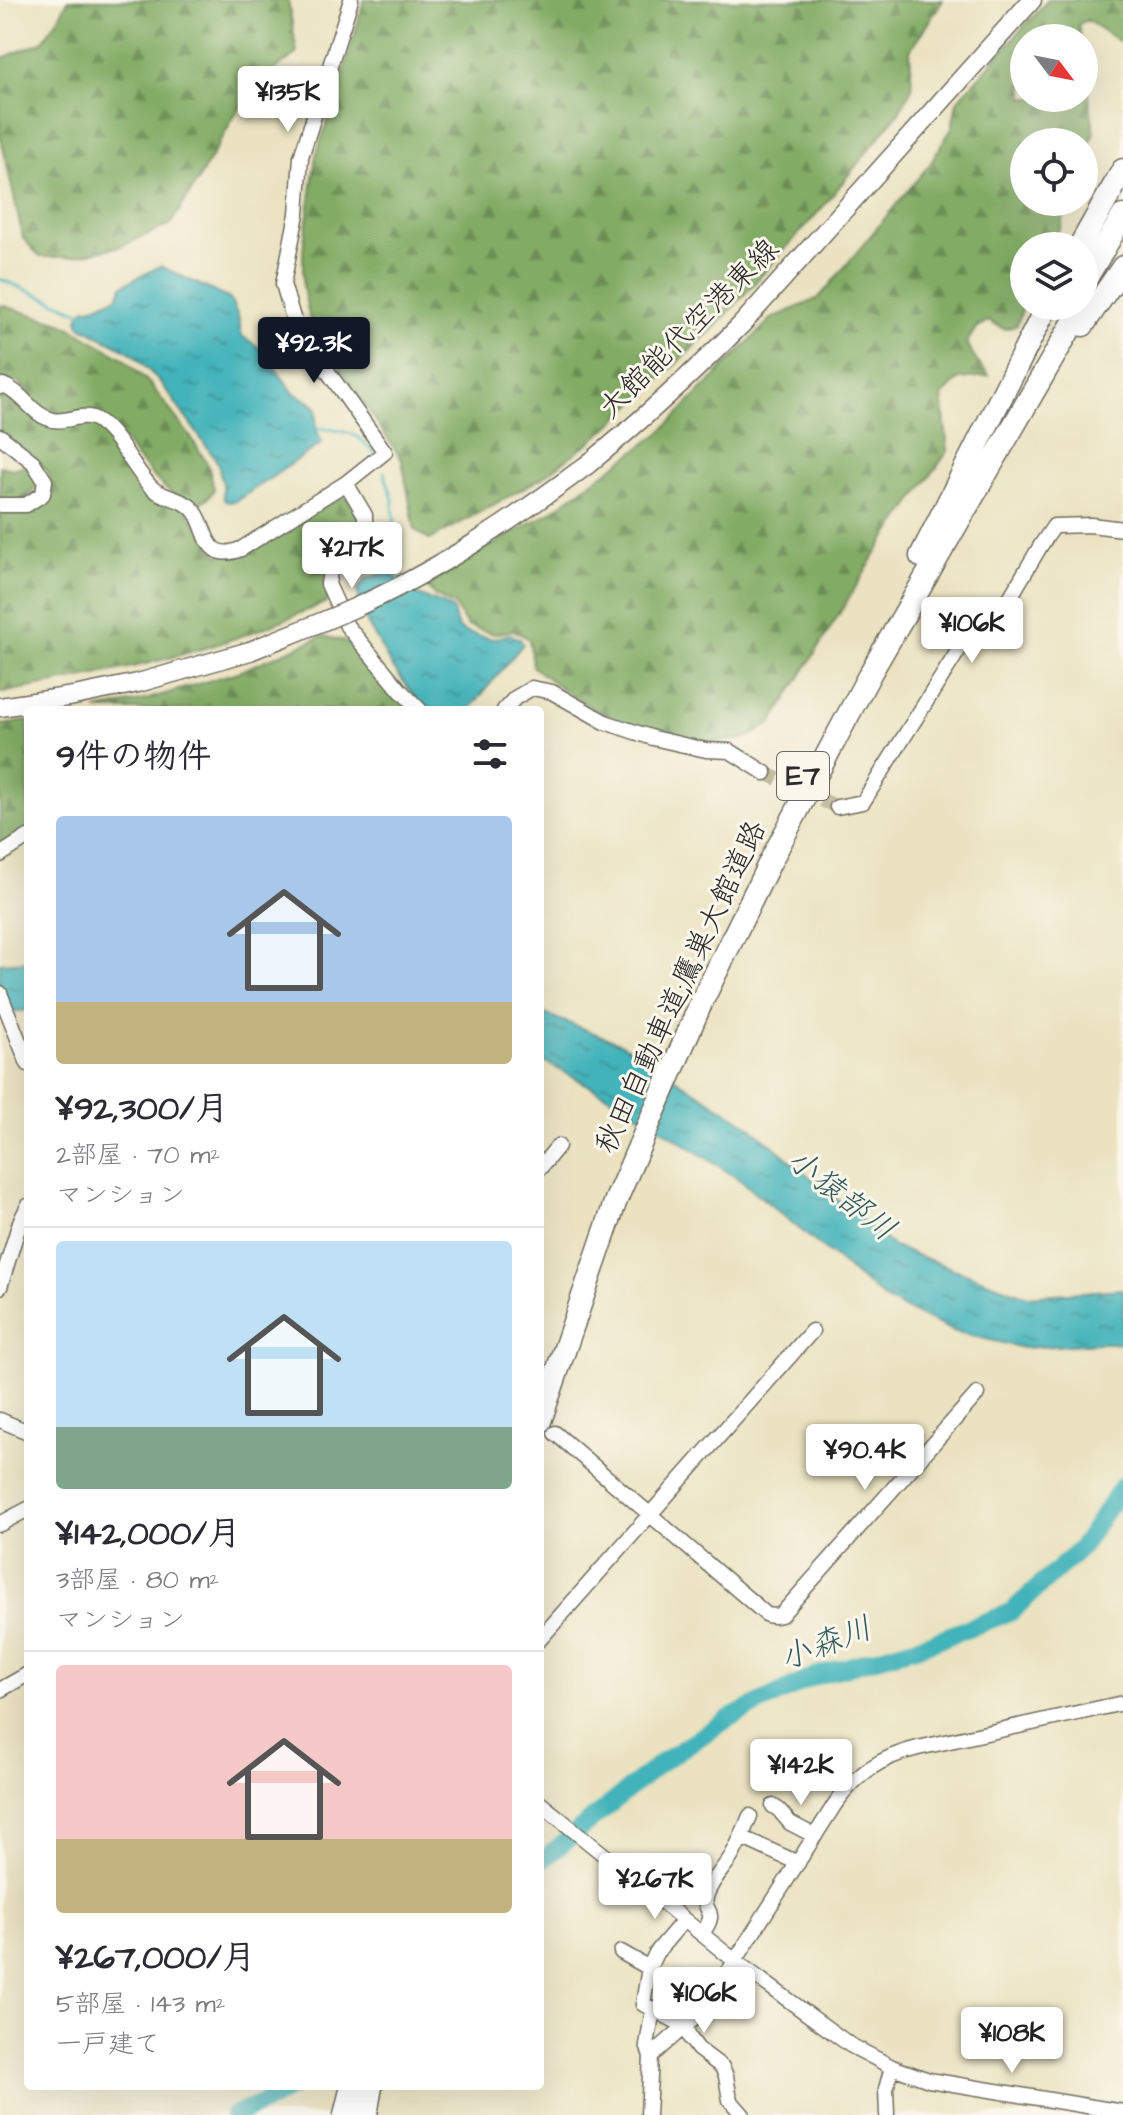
<!DOCTYPE html>
<html lang="ja">
<head>
<meta charset="utf-8">
<style>
  body { margin:0; font-family:"Architects Daughter","Klee One",sans-serif; background:#f7f7f7; color:#2b2b33; height:100vh; display:flex; flex-direction:column; font-size:30px; white-space:nowrap }
  * { box-sizing:border-box; margin:0 }
  p { font-size:26px; color:#7c7c81 }
  .icon { flex:none; width:44px; height:44px; fill:none; stroke:currentColor; stroke-width:2; stroke-linecap:round; stroke-linejoin:round }
  .map { position:relative; flex:1; overflow:hidden }
  .drawer { position:absolute; left:24px; top:706px; width:520px; height:1384px; display:flex; flex-direction:column; background:#fff; border-radius:8px; box-shadow:0 8px 32px #0002 }
  .drawer>* { flex:none }
  .needle { width:52px; rotate:122deg }
  .controls { position:absolute; left:1010px; top:24px; display:grid; gap:16px }
  .controls a { display:grid; place-items:center; width:88px; height:88px; border-radius:50%; background:#fff; box-shadow:0 8px 32px #0002; font-size:40px }
  .price { position:absolute; translate:-50% -68px; padding:0 18px; border-radius:8px; background:#fff; color:#222; font-size:26px; line-height:52px; filter:drop-shadow(0 2px 4px #0008) }
  .price::after { content:''; position:absolute; left:50%; top:48px; width:24px; height:18px; margin-left:-12px; background:inherit; clip-path:polygon(0 0,100% 0,50% 100%) }
  .price.on { background:#111827; color:#fff }
  ul { padding:0; list-style:none }
  li { display:grid; align-content:center; gap:16px; height:424px; padding:0 32px }
  li+li { border-top:2px solid #e1e1e2 }
  li span { display:grid; place-items:center; height:248px; border-radius:8px; color:#555 }
  li>.icon { margin-inline-start:auto }
  span .icon { width:144px; height:144px; fill:#fffc; stroke-width:1 }
  li b { font-size:34px }
  h2 { display:flex; justify-content:space-between; align-items:center; height:96px; padding:0 32px; font-size:34px }
  .map>svg:first-child { display:block }
  .forest { fill:url(#forest-firs); stroke:#566c48; stroke-width:2 }
  .water { fill:url(#water-ripples); stroke:#376f72; stroke-width:2 }
  .lines { fill:none; stroke-linecap:round; stroke-linejoin:round }
  .stream { stroke:#43b3ba; stroke-width:3 }
  .river { stroke:#43b3ba; stroke-width:18 }
  .minor-tunnel { stroke:#c4bda2; stroke-width:14; stroke-dasharray:14 7; stroke-linecap:butt }
  .minor-casing { stroke:#6e6b5f; stroke-width:17 }
  .major-casing { stroke:#6e6b5f; stroke-width:21 }
  .highway-casing { stroke:#6e6b5f; stroke-width:25 }
  .minor { stroke:#fff; stroke-width:14 }
  .major { stroke:#fff; stroke-width:18 }
  .highway { stroke:#fff; stroke-width:22 }
  .major-bridge-casing { stroke:#6e6b5f; stroke-width:21; stroke-linecap:butt }
  .major-bridge { stroke:#fff; stroke-width:18 }
  .labels { text-anchor:middle; dominant-baseline:central; stroke-width:6; stroke-linejoin:round; paint-order:stroke }
  .shield { fill:#fbf7ec; stroke:#696865; stroke-width:2 }
  .shield-label { font-size:28px; font-weight:bold; fill:#2b2b2b }
  .street-label { font-size:30px; fill:#2b2b2b; stroke:#fbf7ec }
  .water-label { font-size:32px; font-style:italic; fill:#335b5d; stroke:#fbf7ec }
</style>
</head>
<body>
<div class="map">
<svg width="1123" height="2115" viewBox="0 0 1123 2115">
  <defs>
    <pattern id="forest-firs" width="22" height="20" patternUnits="userSpaceOnUse" patternTransform="scale(2)"><rect width="22" height="20" fill="#82ac65"/><path d="M5 1l3.5 6h-7zM16 11l3.5 6h-7z" fill="#6b8c53"/></pattern>
    <pattern id="water-ripples" width="26" height="14" patternUnits="userSpaceOnUse" patternTransform="scale(2)"><rect width="26" height="14" fill="#43b3ba"/><path d="M2 4q2-2 4 0t4 0M15 11q2-2 4 0t4 0" fill="none" stroke="#389297"/></pattern>
  </defs>
  <rect width="100%" height="100%" fill="#fbf7ec"/>
  <filter id="ink" filterUnits="userSpaceOnUse"><feTurbulence type="fractalNoise" baseFrequency=".0125" numOctaves="2"/><feDisplacementMap in="SourceGraphic" scale="16" xChannelSelector="R" yChannelSelector="G"/><feConvolveMatrix kernelMatrix="1 2 1 2 8 2 1 2 1" color-interpolation-filters="sRGB"/></filter>
  <filter id="wash" filterUnits="userSpaceOnUse"><feTurbulence type="fractalNoise" baseFrequency=".006" numOctaves="4" result="noise"/><feDisplacementMap in="SourceGraphic" scale="32" xChannelSelector="R" yChannelSelector="G"/><feGaussianBlur stdDeviation="1.8" result="paint"/><feColorMatrix in="noise" values="0 0 0 0 0 0 0 0 0 0 0 0 0 0 0 0 0 1.4 0 .05"/><feComposite in="paint" operator="in"/></filter>
  <g filter="url(#wash)">
    <rect width="100%" height="100%" fill="#eae2c0"/>
    <path class="forest" d="M 68,0 L 288,0 L 297,53 L 275,70 L 238,110 L 194,187 L 170,225 L 121,246 L 71,257 L 40,257 L 23,238 L 0,133 L 0,59 L 42,42 L 60,16 Z
      M 364,0 L 943,0 L 910,50 L 912,88 L 898,114 L 821,209 L 717,325 L 603,432 L 542,478 L 429,540 L 415,530 L 402,460 L 311,325 L 303,287 L 303,250 L 316,156 L 349,55 Z
      M 1048,0 L 1123,0 L 1123,44 L 1087,20 L 1078,25 L 1081,38 L 1024,38 L 1024,98 L 1084,98 L 1084,59 L 1094,133 L 1084,161 L 1084,142 L 1024,142 L 1024,202 L 1069,202 L 1060,228 L 1048,246 L 1024,246 L 1024,267 L 1020,272 C 1028,291 1024,309 1016,326 L 1004,329 L 988,321 L 976,328 L 967,342 L 975,359 L 989,376 L 959,379 L 942,396 L 948,451 L 882,544 L 772,723 C 764,727 755,735 746,738 C 739,740 729,740 722,741 C 652,750 585,708 533,667 L 529,639 L 513,630 L 494,634 L 467,626 L 455,606 L 434,595 L 427,587 L 431,579 L 549,513 L 660,433 L 771,319 L 819,298 L 930,164 L 952,128 L 957,101 Z
      M 0,305 L 64,324 L 123,358 L 149,383 L 190,436 L 208,465 L 214,489 C 189,538 125,442 110,423 L 52,413 L 38,404 L 19,382 L 4,379 L 0,381 Z
      M 7,390 L 39,418 L 86,420 L 96,424 L 150,492 L 186,509 L 219,556 L 336,496 C 345,496 352,500 357,508 C 367,526 348,537 340,552 C 332,566 331,586 327,602 C 302,612 277,623 252,632 C 171,662 85,678 0,693 L 0,510 L 51,487 L 49,473 L 41,464 L 0,431 L 0,392 Z
      M 26,465 L 32,468 L 39,485 C 25,499 20,501 0,500 L 0,466 L 13,469 Z
      M 323,636 C 329,638 337,639 343,641 C 368,652 391,691 413,710 L 96,710 L 142,701 L 238,672 Z
      M 28,721 L 28,832 L 0,848 L 0,725 Z"/>
    <path class="water" d="M 160,266 L 230,299 L 238,316 L 242,336 L 260,348 L 294,393 L 310,402 L 317,409 L 316,428 L 322,443 L 235,502 L 225,501 C 221,494 224,492 223,485 C 222,476 219,476 219,464 L 161,383 L 132,353 L 80,326 L 78,318 L 84,309 L 97,306 L 118,296 L 123,285 Z
      M 388,571 L 412,593 L 445,605 L 453,610 L 457,626 L 464,632 L 492,639 L 510,634 L 520,639 L 523,644 L 469,710 L 431,710 L 419,702 L 391,665 L 364,617 L 357,591 L 366,579 Z
      M 28,961 L 28,1010 L 0,1013 L 0,963 Z
      M 540,1012 L 622,1044 L 748,1125 L 894,1247 L 1027,1296 L 1123,1289 L 1123,1343 L 1098,1343 L 1023,1348 L 953,1331 L 886,1300 L 740,1180 L 625,1105 L 540,1059 Z"/>
    <g class="lines">
      <path class="stream" d="M 0,279 L 82,313
        M 316,428 C 345,431 356,430 375,454
        M 384,472 L 393,499 L 398,579"/>
      <path class="river" d="M 540,1862 L 663,1761 L 728,1719 L 815,1676 L 932,1642 L 1011,1612 L 1080,1549 L 1123,1485
        M 234,2115 L 270,2100 L 294,2086"/>
    </g>
  </g>
  <g filter="url(#ink)">
    <g class="lines">
      <path class="minor-tunnel" d="M 765,773 L 837,807"/>
      <defs>
        <path id="minor" d="M 0,387 L 3,385 C 23,392 32,416 53,420 C 67,423 82,412 95,419 C 115,429 134,469 150,486 C 160,497 176,497 188,505 C 210,519 199,566 241,549 L 346,483 L 385,452 L 316,355 L 293,318 L 283,284 L 297,214 L 301,157 L 351,0
          M 0,436 L 33,462 L 45,481 L 43,494 L 26,505 L 0,505
          M 346,483 L 365,515 L 365,526 L 354,545 L 340,556 L 330,572 L 328,584 L 347,626 L 401,691 L 420,710
          M 504,710 L 515,698 L 532,688 L 552,692 L 605,722 L 653,738 L 706,750 L 730,751 L 765,773
          M 837,807 L 863,802 L 987,605 L 1001,613 L 1041,545 L 1054,526 L 1091,525 L 1123,529
          M 0,855 L 28,837
          M 0,993 L 28,1064
          M 540,1168 L 558,1146
          M 0,1287 L 20,1222 L 28,1206
          M 0,1420 L 28,1432
          M 555,1433 L 767,1615 L 774,1616 L 781,1615 L 977,1394
          M 0,1524 L 28,1509
          M 540,1639 L 812,1331
          M 0,1690 L 28,1674
          M 540,1803 L 735,1961 L 850,2045 L 892,2067 L 929,2080 L 1123,2112
          M 773,1806 L 779,1810 L 790,1823 L 815,1836
          M 741,1837 L 798,1863
          M 702,1934 C 721,1907 700,1914 707,1894 C 712,1880 723,1869 731,1857 C 739,1844 744,1830 750,1816
          M 621,1952 L 649,1968 L 643,2004 L 685,2026 L 696,2017 L 714,1994 L 835,1804 C 857,1773 881,1757 918,1748 L 1123,1703
          M 649,1968 L 656,1953 L 684,1920
          M 651,2056 L 647,2045 L 653,2009
          M 648,2115 L 651,2056 L 685,2026 L 690,2038 L 698,2049 L 722,2067 L 726,2076 L 730,2100 L 743,2115
          M 887,2115 L 886,2089 L 892,2067"/>
        <path id="major" d="M 587,465 C 641,421 692,374 742,324 L 1032,0
          M 0,707 L 74,696 L 138,683 L 250,651"/>
        <path id="highway" d="M 1080,246 L 1123,170
          M 1084,282 L 1123,216
          M 1083,325 L 1123,267
          M 921,556 L 1047,306
          M 540,1421 L 616,1200 L 701,1003 L 770,862 L 871,672 L 1083,306
          M 345,2115 L 352,2086
          M 366,2115 L 371,2086"/>
      </defs>
      <use href="#minor" class="minor-casing"/>
      <use href="#major" class="major-casing"/>
      <use href="#highway" class="highway-casing"/>
      <use href="#minor" class="minor"/>
      <use href="#major" class="major"/>
      <use href="#highway" class="highway"/>
      <defs>
        <path id="major-bridge" d="M 250,651 C 284,637 318,624 352,609 C 436,572 513,520 587,465"/>
      </defs>
      <use href="#major-bridge" class="major-bridge-casing"/>
      <use href="#major-bridge" class="major-bridge"/>
    </g>
  </g>
  <g class="labels">
    <rect class="shield" x="777" y="752" width="52" height="48" rx="6"/>
    <g class="shield-label">
      <text x="803" y="776">E7</text>
    </g>
    <g class="street-label">
      <text transform="translate(689 329) rotate(-45)">大館能代空港東線</text>
      <text transform="translate(681 987) rotate(-65)">秋田自動車道;鷹巣大館道路</text>
    </g>
    <g class="water-label">
      <text transform="translate(841 1195) rotate(38)">小猿部川</text>
      <text transform="translate(826 1644) rotate(-21)">小森川</text>
    </g>
  </g>
</svg>
<div class="controls">
<a><svg class="needle" viewBox="-14 -14 28 28"><path d="M0-13l5 13h-10z" fill="#e53935"/><path d="M0 13l5-13h-10z" fill="#7c7c81"/></svg></a>
<a><svg class="icon" aria-label="locate" viewBox="0 0 24 24"><circle cx="12" cy="12" r="6"/><path d="M12 2v4M12 18v4M2 12h4M18 12h4"/></svg></a>
<a><svg class="icon" aria-label="layers" viewBox="0 0 24 24"><path d="M12 4l9 5-9 5-9-5zM3 14l9 5 9-5"/></svg></a>
</div>
<b class="price" style="left:288px;top:134px">¥135K</b>
<b class="price on" style="left:314px;top:385px">¥92.3K</b>
<b class="price" style="left:352px;top:590px">¥217K</b>
<b class="price" style="left:972px;top:665px">¥106K</b>
<b class="price" style="left:865px;top:1492px">¥90.4K</b>
<b class="price" style="left:801px;top:1807px">¥142K</b>
<b class="price" style="left:655px;top:1921px">¥267K</b>
<b class="price" style="left:704px;top:2035px">¥106K</b>
<b class="price" style="left:1012px;top:2075px">¥108K</b>
<section class="drawer">
<h2>9件の物件<svg class="icon" aria-label="filters" viewBox="0 0 24 24"><path d="M4 7h16M4 17h16"/><circle cx="9" cy="7" r="2"/><circle cx="15" cy="17" r="2"/></svg></h2>
<ul>
<li><span style="background:linear-gradient(#a9c7e8 75%,#c2b280 0)"><svg class="icon" aria-label="home" viewBox="0 0 24 24"><path d="M3 11l9-7 9 7M6 9v11h12V9"/></svg></span><div><b>¥92,300/月</b><p>2部屋 · 70 m²</p><p>マンション</p></div></li>
<li><span style="background:linear-gradient(#bfe0f5 75%,#7fa58c 0)"><svg class="icon" aria-label="home" viewBox="0 0 24 24"><path d="M3 11l9-7 9 7M6 9v11h12V9"/></svg></span><div><b>¥142,000/月</b><p>3部屋 · 80 m²</p><p>マンション</p></div></li>
<li><span style="background:linear-gradient(#f6c9c9 70%,#c2b280 0)"><svg class="icon" aria-label="home" viewBox="0 0 24 24"><path d="M3 11l9-7 9 7M6 9v11h12V9"/></svg></span><div><b>¥267,000/月</b><p>5部屋 · 143 m²</p><p>一戸建て</p></div></li>
</ul>
</section>
</div>
</body>
</html>
